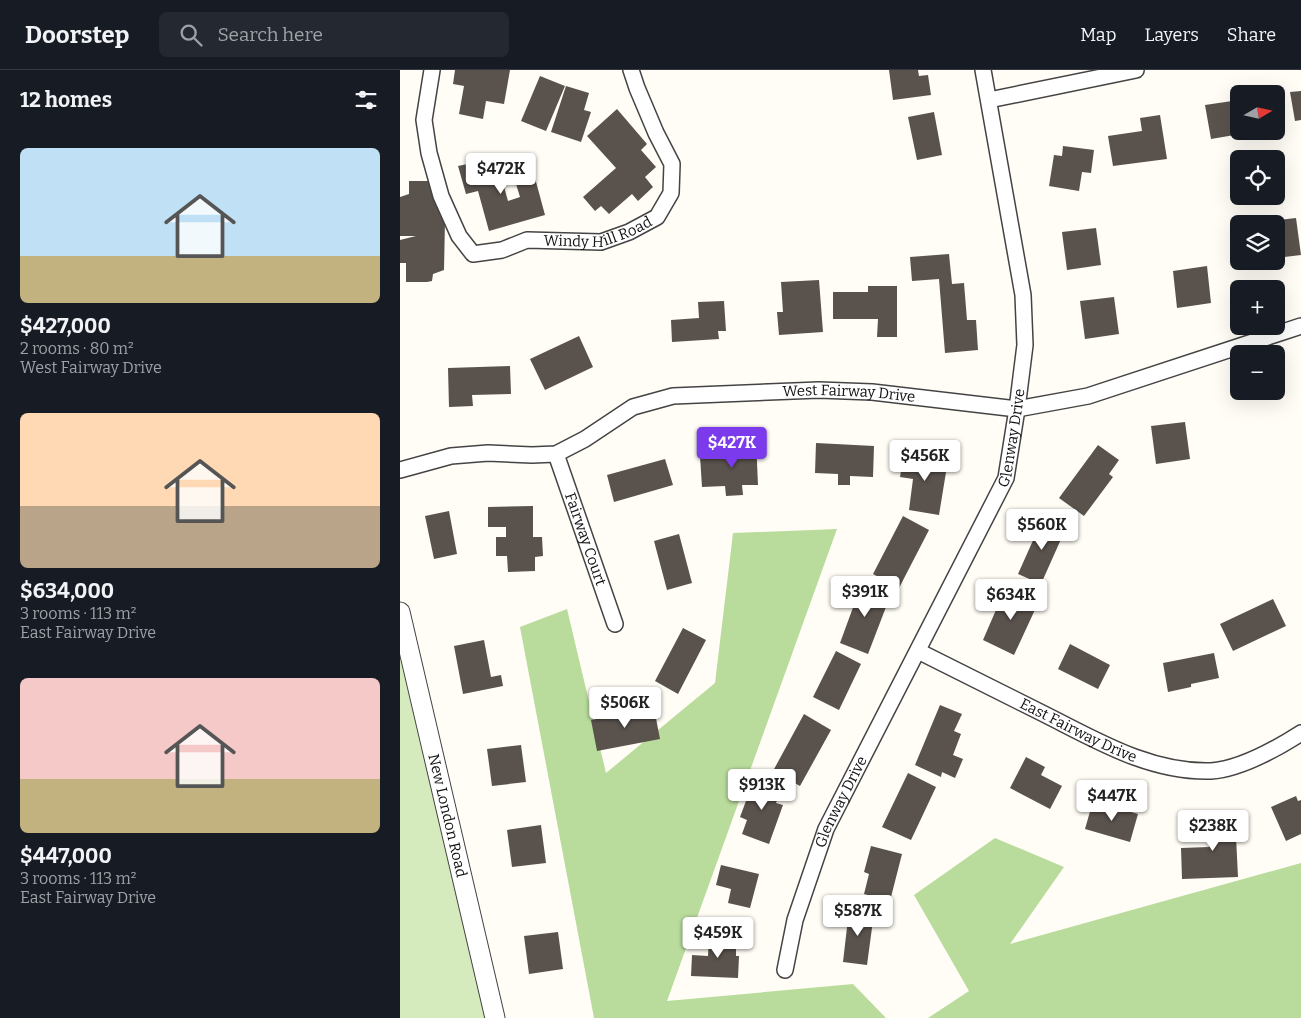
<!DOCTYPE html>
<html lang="en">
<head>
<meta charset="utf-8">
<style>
  body { margin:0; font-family:Bitter,serif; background:#242831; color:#f1f3f6; height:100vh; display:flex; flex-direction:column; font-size:19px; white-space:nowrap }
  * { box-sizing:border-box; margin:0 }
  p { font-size:16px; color:#9ea1a6 }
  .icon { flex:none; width:28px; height:28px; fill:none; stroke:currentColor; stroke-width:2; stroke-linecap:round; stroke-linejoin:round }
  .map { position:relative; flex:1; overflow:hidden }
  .details { display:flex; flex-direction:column; background:#171b24; width:400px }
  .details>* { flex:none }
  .needle { width:32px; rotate:81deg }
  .fabs { position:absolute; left:830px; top:15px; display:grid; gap:10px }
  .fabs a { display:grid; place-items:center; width:55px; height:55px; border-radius:8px; background:#171b24; box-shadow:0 5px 20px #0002; font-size:25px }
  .price { position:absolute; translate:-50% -42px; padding:0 11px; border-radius:5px; background:#fff; color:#222; font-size:16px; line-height:32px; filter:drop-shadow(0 1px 2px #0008) }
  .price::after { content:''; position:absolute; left:50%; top:30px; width:15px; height:11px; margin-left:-8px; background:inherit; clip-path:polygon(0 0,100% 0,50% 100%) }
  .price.current { background:#7c3aed; color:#fff }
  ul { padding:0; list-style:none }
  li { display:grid; align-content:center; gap:10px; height:265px; padding:0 20px }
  li span { display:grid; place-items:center; height:155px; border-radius:8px; color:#555 }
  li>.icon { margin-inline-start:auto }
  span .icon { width:90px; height:90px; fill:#fffc; stroke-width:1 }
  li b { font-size:21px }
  h2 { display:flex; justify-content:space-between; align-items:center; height:60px; padding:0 20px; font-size:21px }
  header { display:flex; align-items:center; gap:30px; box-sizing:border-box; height:70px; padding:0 25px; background:#171b24; border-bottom:1px solid #363941 }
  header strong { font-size:24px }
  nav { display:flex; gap:28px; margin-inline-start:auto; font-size:18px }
  .search { width:350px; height:45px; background:#242831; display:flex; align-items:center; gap:12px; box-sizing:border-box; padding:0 18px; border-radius:8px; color:#9ea1a6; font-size:19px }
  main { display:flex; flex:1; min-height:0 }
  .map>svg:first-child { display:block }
  .green { fill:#d5ebbd }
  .forest { fill:#b9dc9c }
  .building { fill:#5a524d }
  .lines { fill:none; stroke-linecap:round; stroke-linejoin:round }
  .minor-casing { stroke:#444; stroke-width:18 }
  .tertiary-casing { stroke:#444; stroke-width:21 }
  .minor { stroke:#fff; stroke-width:15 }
  .tertiary { stroke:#fff; stroke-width:19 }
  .labels { text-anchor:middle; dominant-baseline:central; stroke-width:5; stroke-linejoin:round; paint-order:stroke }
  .street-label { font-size:15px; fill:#111; stroke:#fff }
</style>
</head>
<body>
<header>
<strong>Doorstep</strong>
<div class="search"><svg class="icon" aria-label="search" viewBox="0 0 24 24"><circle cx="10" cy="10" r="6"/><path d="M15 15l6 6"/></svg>Search here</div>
<nav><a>Map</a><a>Layers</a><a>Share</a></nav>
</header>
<main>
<section class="details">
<h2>12 homes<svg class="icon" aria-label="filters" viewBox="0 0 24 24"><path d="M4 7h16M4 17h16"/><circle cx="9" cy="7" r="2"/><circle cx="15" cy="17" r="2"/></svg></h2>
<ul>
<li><span style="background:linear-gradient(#bfe0f5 70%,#c2b280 0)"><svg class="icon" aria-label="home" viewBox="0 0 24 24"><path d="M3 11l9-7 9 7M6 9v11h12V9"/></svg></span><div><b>$427,000</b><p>2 rooms · 80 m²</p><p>West Fairway Drive</p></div></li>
<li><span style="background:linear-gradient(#ffd9b3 60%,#b9a48a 0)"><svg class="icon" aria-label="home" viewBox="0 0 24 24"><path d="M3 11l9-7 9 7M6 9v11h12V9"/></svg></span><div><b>$634,000</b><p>3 rooms · 113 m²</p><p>East Fairway Drive</p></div></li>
<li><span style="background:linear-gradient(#f6c9c9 65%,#c2b280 0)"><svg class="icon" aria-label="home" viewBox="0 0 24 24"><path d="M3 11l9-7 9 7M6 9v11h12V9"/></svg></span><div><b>$447,000</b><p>3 rooms · 113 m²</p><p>East Fairway Drive</p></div></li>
</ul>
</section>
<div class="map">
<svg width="901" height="948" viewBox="0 0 901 948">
  <rect width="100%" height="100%" fill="#fffdf5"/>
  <path class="green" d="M 9,583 L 95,948 L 0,948 L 0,584 Z"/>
  <path class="forest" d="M 437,459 L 267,931 L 453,914 L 486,948 L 194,948 L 120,557 L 167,539 L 206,703 L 315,613 L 333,463 Z
    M 595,768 L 664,797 L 610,874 L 901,793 L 901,948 L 528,948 L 569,921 L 514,825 Z"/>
  <path class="building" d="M 55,0 L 110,0 L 104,34 L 86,31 L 83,49 L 59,44 L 64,16 L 53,14 Z
    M 489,0 L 518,0 L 519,6 L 528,5 L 531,25 L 493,30 Z
    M 140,6 L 165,16 L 146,61 L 121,51 Z
    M 166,16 L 189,23 L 184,40 L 191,42 L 181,72 L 151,62 Z
    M 901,21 L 901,50 L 895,51 L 890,22 Z
    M 839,30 L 839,61 L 852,62 L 811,69 L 805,35 Z
    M 217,39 L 247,74 L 241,80 L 256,97 L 245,107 L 253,117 L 238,131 L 232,124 L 209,144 L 201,136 L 195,141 L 183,127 L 216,98 L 187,66 Z
    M 534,42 L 542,85 L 517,90 L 508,47 Z
    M 760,45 L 767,89 L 713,96 L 708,66 L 742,61 L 740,48 Z
    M 663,76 L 694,80 L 691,103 L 682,102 L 679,121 L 649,116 L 654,85 L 662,86 Z
    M 96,88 L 108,131 L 120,127 L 116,114 L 135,108 L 145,145 L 89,161 L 78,121 L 66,124 L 58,96 Z
    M 9,111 L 34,111 L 45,151 L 44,200 L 33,204 L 32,211 L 27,212 L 6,212 L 6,193 L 0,193 L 0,170 L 16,166 L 0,166 L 0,127 L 9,124 Z
    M 896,148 L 901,185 L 876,188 L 876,154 L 862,154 L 862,152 Z
    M 696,158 L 701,195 L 667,200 L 662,162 Z
    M 549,184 L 552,214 L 564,213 L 567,250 L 576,250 L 578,280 L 545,283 L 539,209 L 512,211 L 510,187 Z
    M 807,196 L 811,233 L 777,238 L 773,201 Z
    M 419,210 L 423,262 L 379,265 L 377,242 L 383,242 L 381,212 Z
    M 468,216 L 497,216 L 497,267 L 477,267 L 478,249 L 433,249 L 433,222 L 468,222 Z
    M 714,227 L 719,264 L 685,269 L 680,231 Z
    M 324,231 L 326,261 L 318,261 L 319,269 L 272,272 L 271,250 L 299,248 L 298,232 Z
    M 179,266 L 193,297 L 145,320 L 130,289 Z
    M 110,296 L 111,324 L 72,325 L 73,336 L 49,337 L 48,298 Z
    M 785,352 L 790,389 L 756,394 L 751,356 Z
    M 356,370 L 358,415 L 342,415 L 343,425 L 326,426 L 325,416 L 302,417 L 300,386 L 337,384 L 337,371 Z
    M 416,373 L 474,376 L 473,407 L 450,406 L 450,415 L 438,415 L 438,404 L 415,403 Z
    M 698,375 L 719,390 L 709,404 L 713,407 L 684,446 L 659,428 Z
    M 504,383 L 548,390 L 539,445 L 509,440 L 513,409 L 500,407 Z
    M 265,389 L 273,415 L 214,432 L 207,405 Z
    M 133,436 L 133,467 L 142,467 L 143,486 L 135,487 L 135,501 L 108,502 L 107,486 L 96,486 L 96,467 L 106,467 L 106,457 L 88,457 L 88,437 Z
    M 49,441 L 57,484 L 34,489 L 25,446 Z
    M 503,446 L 529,460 L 499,518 L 473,504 Z
    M 643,448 L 666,458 L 641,514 L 618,504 Z
    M 279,464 L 292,513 L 267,520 L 254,471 Z
    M 462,513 L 491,524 L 468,584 L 440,573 Z
    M 613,518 L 639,531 L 614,585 L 583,570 L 602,526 L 608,529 Z
    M 873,529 L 886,556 L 833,581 L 820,554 Z
    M 283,558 L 306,570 L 278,624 L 255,611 Z
    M 84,570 L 91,607 L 101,605 L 103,616 L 63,624 L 54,576 Z
    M 670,574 L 710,595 L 698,619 L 658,599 Z
    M 436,581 L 461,594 L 439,640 L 413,627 Z
    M 814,583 L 819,608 L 791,614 L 791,617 L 768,622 L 763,593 Z
    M 540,635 L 562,644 L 554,661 L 561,664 L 553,685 L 563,689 L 555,708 L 542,702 L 541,707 L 515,695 Z
    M 254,638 L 260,669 L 197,681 L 191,650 Z
    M 404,644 L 431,660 L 400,716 L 373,701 Z
    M 121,675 L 126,712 L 92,716 L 87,679 Z
    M 626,687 L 645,697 L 641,705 L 662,716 L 650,739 L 610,718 Z
    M 508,703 L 536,717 L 511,770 L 482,757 Z
    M 355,707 L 382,717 L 376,733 L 383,735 L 369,774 L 342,764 L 347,750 L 340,747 Z
    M 896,726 L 898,731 L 901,730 L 901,764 L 886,771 L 871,737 Z
    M 693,731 L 738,744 L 730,772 L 685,759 Z
    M 835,746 L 838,807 L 782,809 L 781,778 L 809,777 L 807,747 Z
    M 141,755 L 146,793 L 112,797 L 107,760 Z
    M 471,776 L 502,784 L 490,831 L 464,824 L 469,804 L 464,802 Z
    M 321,795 L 359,804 L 350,838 L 328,833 L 331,819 L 316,815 Z
    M 449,840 L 474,843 L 467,895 L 443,892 Z
    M 158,862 L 163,899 L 129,904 L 124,866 Z
    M 309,865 L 336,865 L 336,886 L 339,886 L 338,908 L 291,906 L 292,885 L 308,886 Z"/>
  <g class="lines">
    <defs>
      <g id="minor">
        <path id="s1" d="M 32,0 L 24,50 L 29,83 L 41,126 L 59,166 L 73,184 L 102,180 L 127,170 L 201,172 L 229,162 L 257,147 L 271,123 L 272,94 L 256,63 L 237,18 L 231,0"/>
        <path d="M 589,30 L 736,0"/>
        <path id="s2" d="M 156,384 L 215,554"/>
        <path id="s3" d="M 0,400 L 51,386 L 88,383 L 132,385 L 156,384 L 185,369 L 233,337 L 273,326 L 419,320 L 472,322 L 617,339 L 688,326 L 901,256"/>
        <path id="s4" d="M 518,581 C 560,602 602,623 644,644 C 696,670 750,703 811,701 C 841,699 876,679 901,663"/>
        <path id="s5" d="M 385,900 L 395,850 L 426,759 L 606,408 L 617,339 L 625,275 L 623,225 L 583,0"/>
      </g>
      <g id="tertiary">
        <path id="s6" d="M 0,542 L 95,948"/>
      </g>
    </defs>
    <use href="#minor" class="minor-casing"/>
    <use href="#tertiary" class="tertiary-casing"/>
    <use href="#minor" class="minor"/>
    <use href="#tertiary" class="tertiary"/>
  </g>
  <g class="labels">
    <g class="street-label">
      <text stroke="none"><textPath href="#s1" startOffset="324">Windy Hill Road</textPath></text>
      <text stroke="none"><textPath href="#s3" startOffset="466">West Fairway Drive</textPath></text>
      <text stroke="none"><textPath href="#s5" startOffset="582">Glenway Drive</textPath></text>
      <text stroke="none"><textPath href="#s2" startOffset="90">Fairway Court</textPath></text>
      <text stroke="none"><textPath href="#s4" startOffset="179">East Fairway Drive</textPath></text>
      <text stroke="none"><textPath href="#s5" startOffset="178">Glenway Drive</textPath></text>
      <text stroke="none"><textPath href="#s6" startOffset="209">New London Road</textPath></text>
    </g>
  </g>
</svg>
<div class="fabs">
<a><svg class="needle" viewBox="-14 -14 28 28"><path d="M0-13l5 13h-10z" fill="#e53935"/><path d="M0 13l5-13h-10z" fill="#9ea1a6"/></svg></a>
<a><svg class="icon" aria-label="locate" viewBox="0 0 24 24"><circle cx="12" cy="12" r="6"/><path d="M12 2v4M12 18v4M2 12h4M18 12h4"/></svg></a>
<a><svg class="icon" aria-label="layers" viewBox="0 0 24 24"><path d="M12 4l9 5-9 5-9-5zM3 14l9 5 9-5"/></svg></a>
<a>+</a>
<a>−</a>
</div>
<b class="price" style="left:101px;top:125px">$472K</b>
<b class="price current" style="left:332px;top:399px">$427K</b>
<b class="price" style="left:525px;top:412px">$456K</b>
<b class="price" style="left:642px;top:481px">$560K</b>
<b class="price" style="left:465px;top:548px">$391K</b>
<b class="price" style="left:611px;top:551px">$634K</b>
<b class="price" style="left:225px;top:659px">$506K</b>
<b class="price" style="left:362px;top:741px">$913K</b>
<b class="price" style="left:712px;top:752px">$447K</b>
<b class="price" style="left:813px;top:782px">$238K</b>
<b class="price" style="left:458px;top:867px">$587K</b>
<b class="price" style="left:318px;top:889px">$459K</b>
</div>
</main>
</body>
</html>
